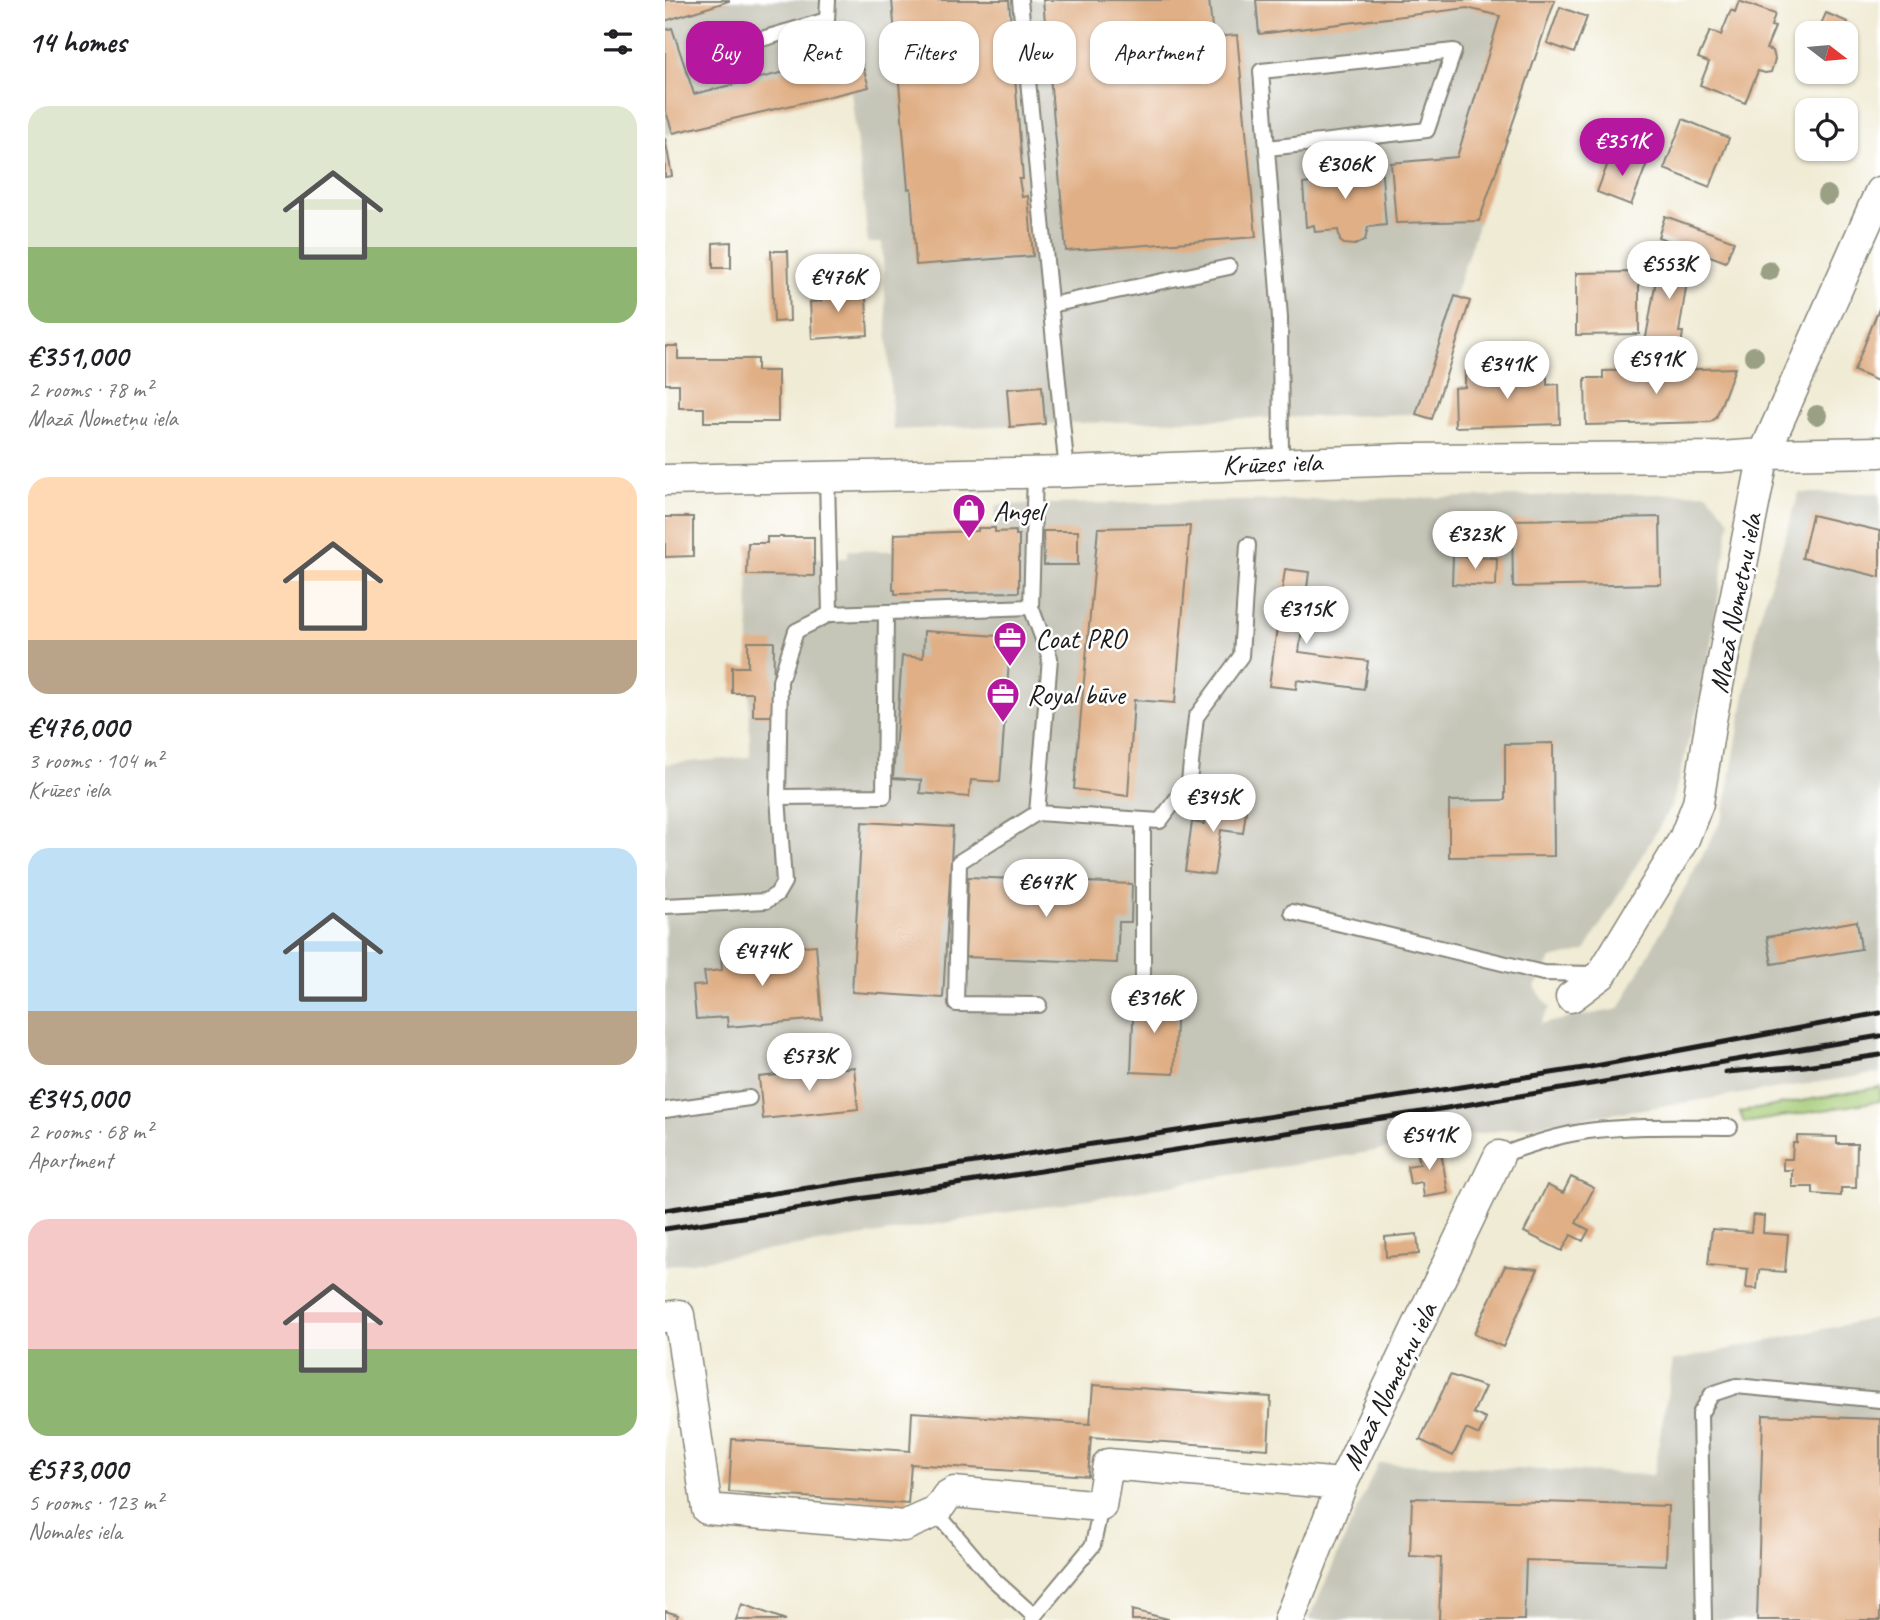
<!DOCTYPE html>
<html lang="en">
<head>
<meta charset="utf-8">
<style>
  body { margin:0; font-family:Caveat,sans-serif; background:#f2f2f2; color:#202124; height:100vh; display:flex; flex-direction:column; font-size:26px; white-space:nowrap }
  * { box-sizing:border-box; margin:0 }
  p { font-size:23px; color:#757577 }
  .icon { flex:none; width:38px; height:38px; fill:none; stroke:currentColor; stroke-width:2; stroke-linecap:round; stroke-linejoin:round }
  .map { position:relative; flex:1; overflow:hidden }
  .sheet { display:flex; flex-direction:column; background:#fff; width:665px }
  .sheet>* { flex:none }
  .hud { position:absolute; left:21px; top:21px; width:665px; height:63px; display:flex; gap:14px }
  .needle { width:46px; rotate:106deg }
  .buttons { position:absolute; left:1130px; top:21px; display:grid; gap:14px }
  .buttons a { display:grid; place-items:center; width:63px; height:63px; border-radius:14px; background:#fff; box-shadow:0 2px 5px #0004; font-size:35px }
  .price { position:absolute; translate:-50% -60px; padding:0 16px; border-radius:24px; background:#fff; color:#222; font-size:23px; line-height:46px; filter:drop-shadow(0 2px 4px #0008) }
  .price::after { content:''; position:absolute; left:50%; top:42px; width:21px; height:16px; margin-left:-10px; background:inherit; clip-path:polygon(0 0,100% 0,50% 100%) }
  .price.selected { background:#b5179e; color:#fff }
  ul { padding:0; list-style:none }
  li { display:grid; align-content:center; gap:14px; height:371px; padding:0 28px }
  li span { display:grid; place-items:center; height:217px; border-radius:21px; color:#555 }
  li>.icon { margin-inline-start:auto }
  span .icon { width:126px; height:126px; fill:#fffc; stroke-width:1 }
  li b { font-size:30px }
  h2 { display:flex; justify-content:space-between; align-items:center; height:84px; padding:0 28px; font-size:30px }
  .tag { padding:0 24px; border-radius:21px; background:#fff; box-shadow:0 2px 5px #0004; font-size:24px; line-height:63px }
  .tag.selected { background:#b5179e; color:#fff }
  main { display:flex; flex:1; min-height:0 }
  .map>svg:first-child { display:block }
  .industrial { fill:#c5c5b8 }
  .green { fill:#a4cb76; stroke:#607449; stroke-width:2 }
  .building { fill:#e0af85 }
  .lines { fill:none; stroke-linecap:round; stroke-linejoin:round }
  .lane-casing { stroke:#868478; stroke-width:18 }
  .street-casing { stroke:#868478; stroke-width:33 }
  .lane { stroke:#fff; stroke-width:14 }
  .street { stroke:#fff; stroke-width:30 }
  .rail { stroke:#1c1c1c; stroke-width:5 }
  .tree { fill:#99a083 }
  .labels { text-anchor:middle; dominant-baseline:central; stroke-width:5; stroke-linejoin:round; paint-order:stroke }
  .street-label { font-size:28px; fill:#1c1c1c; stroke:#fff }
  .poi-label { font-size:28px; fill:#1c1c1c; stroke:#fff; text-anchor:start }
</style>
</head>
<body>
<main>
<section class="sheet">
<h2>14 homes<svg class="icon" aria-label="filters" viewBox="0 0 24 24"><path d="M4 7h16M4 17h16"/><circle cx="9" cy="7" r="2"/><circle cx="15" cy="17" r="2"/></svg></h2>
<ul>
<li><span style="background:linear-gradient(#dfe7d0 65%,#8fb573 0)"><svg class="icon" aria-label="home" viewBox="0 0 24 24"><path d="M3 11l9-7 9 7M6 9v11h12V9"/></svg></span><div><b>€351,000</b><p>2 rooms · 78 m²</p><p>Mazā Nometņu iela</p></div></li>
<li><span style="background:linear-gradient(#ffd9b3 75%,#b9a48a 0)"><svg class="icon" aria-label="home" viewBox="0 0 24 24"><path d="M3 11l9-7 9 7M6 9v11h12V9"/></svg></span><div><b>€476,000</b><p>3 rooms · 104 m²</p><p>Krūzes iela</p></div></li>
<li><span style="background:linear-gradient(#bfe0f5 75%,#b9a48a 0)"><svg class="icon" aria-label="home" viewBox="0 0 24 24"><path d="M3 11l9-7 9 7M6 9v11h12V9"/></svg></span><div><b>€345,000</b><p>2 rooms · 68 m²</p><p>Apartment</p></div></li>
<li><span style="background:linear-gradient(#f6c9c9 60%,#8fb573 0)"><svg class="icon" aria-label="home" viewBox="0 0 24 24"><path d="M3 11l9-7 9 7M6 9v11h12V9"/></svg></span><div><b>€573,000</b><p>5 rooms · 123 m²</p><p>Nomales iela</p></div></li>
</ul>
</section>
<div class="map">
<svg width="1215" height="1620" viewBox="0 0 1215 1620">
  <rect width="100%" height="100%" fill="#fff"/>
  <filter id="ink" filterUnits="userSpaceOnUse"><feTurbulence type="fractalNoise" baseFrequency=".0143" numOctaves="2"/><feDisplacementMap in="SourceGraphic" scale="14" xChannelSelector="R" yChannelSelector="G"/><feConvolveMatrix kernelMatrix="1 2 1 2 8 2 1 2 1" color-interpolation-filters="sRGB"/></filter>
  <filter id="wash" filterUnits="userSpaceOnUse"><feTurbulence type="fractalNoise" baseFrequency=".00686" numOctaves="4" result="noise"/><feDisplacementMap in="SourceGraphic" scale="28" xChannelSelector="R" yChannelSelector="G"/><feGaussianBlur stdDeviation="1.57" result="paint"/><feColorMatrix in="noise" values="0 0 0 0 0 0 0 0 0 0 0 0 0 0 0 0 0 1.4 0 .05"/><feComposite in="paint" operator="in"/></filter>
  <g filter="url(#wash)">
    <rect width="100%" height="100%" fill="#f0ebd4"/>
    <path class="industrial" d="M 0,0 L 890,0 L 814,221 L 751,414 L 380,424 L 228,430 L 217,243 L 203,243 L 186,91 L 0,135 Z
      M 1042,493 L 1065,520 L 1041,677 L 1006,807 L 920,951 L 886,959 L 870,987 L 885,1008 L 875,1024 L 954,1009 L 1058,817 L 1093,622 L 1134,493 L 1215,493 L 1215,1073 L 800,1136 L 220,1233 L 0,1266 L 0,764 L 85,757 L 83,543 L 102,543 L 102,537 L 149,537 L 150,558 L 183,558 L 183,550 L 228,551 L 229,534 L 312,531 L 313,528 L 330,527 L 330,505 Z
      M 1215,1317 L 1215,1620 L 644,1620 L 713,1463 L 988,1475 L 1008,1361 Z"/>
    <path class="green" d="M 1215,1087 L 1215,1101 L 1079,1123 L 1075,1112 Z"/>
    <g id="blocks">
      <path class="building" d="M 0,0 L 64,0 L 64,1 L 0,21 Z
        M 227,0 L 344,0 L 358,179 L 354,179 L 357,197 L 363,196 L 368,256 L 251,265 L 246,188 L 243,189 Z
        M 378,0 L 544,0 L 548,37 L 572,35 L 591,237 L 401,251 Z
        M 591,0 L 890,0 L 814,221 L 731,223 L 726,163 L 792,157 L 835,16 L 802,8 L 594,34 Z
        M 1074,1 L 1110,14 L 1106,26 L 1110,27 L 1101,49 L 1108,51 L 1110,59 L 1106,72 L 1100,73 L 1093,71 L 1080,103 L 1035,85 L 1044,62 L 1033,58 L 1045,31 L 1056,35 L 1066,10 L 1070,12 Z
        M 895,7 L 922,17 L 909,53 L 882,43 Z
        M 1161,13 L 1183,22 L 1178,32 L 1170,29 L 1168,33 L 1152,33 Z
        M 7,28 L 29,94 L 194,54 L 204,87 L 8,133 L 0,109 L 0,30 Z
        M 1018,119 L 1064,138 L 1045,187 L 999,169 Z
        M 0,138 L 7,176 L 0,177 Z
        M 948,150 L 982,163 L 966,205 L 932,192 Z
        M 716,164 L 721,225 L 703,227 L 700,240 L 690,245 L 679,244 L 675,241 L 673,230 L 650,232 L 649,225 L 641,227 L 638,184 L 645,183 L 644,168 L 667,166 L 668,171 Z
        M 1000,216 L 1069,241 L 1061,262 L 993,237 Z
        M 66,242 L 66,268 L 48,268 L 48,243 Z
        M 106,251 L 123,251 L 125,321 L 109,322 Z
        M 996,251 L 1026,256 L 1014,332 L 1018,332 L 1016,346 L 1011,345 L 1010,348 L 980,343 Z
        M 974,272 L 974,334 L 911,335 L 911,273 Z
        M 176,280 L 178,299 L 201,298 L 203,335 L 147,339 L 145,302 L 156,301 L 155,281 Z
        M 790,296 L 805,301 L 767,419 L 751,414 Z
        M 1215,306 L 1215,382 L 1189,371 Z
        M 0,346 L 13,346 L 13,359 L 92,359 L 92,371 L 113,371 L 113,422 L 39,422 L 39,408 L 14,408 L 14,384 L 0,384 Z
        M 987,367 L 1002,367 L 1003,370 L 1070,368 L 1051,418 L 1045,422 L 921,425 L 920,378 L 938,378 L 938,371 L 987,370 Z
        M 864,369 L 882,369 L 882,385 L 894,384 L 895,424 L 790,427 L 789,388 L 800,387 L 800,371 L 817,371 L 818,381 L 864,379 Z
        M 377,386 L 380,424 L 345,427 L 342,389 Z
        M 1147,515 L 1215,531 L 1215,577 L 1137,558 Z
        M 0,517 L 28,517 L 28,556 L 0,557 Z
        M 995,517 L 996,584 L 848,587 L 847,520 Z
        M 525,526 L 510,703 L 469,700 L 463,796 L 409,789 L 433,528 Z
        M 313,528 L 330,528 L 330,532 L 351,531 L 351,535 L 354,535 L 354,592 L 230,594 L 230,590 L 228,590 L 229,534 L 313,531 Z
        M 378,531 L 413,531 L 413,565 L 379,565 Z
        M 102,537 L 149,537 L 149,576 L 82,575 L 83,543 L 102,543 Z
        M 788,556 L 832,558 L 831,586 L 787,584 Z
        M 620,569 L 644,572 L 634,652 L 703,661 L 699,689 L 632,680 L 631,689 L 604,686 Z
        M 259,631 L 333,636 L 332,647 L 345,648 L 335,782 L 306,780 L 304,797 L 255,793 L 256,780 L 228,778 L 237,656 L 258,658 Z
        M 83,642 L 109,642 L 108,716 L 88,716 L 88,693 L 67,693 L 67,667 L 83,667 Z
        M 888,743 L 889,856 L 784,857 L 784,801 L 840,800 L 840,744 Z
        M 542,799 L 582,804 L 578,833 L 556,830 L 549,875 L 520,871 L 527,822 L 539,824 Z
        M 197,822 L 288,827 L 278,998 L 187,992 Z
        M 303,877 L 467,884 L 466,922 L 454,922 L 452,963 L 300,957 Z
        M 1192,921 L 1196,949 L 1107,964 L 1102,937 Z
        M 151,945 L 157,1019 L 63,1027 L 62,1017 L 31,1019 L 28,986 L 41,985 L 39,972 L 57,970 L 56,953 Z
        M 469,996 L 512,998 L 509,1074 L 466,1072 Z
        M 189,1067 L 193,1109 L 98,1119 L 94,1077 Z
        M 1132,1136 L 1172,1137 L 1172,1144 L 1192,1144 L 1191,1188 L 1176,1188 L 1176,1196 L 1148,1194 L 1148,1187 L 1127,1187 L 1127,1170 L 1118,1170 L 1118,1159 L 1127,1159 L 1128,1143 L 1132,1143 Z
        M 775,1146 L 783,1193 L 759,1197 L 757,1182 L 745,1184 L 742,1166 L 755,1164 L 752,1151 Z
        M 906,1177 L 929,1188 L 911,1223 L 924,1230 L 918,1241 L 906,1235 L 897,1251 L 859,1232 L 882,1185 L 898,1193 Z
        M 1088,1215 L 1099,1216 L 1098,1233 L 1123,1235 L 1120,1272 L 1094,1270 L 1092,1289 L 1081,1288 L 1083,1269 L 1043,1265 L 1047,1229 L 1086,1232 Z
        M 752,1234 L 754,1254 L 721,1257 L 720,1237 Z
        M 840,1266 L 873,1269 L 838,1347 L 809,1334 Z
        M 785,1375 L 820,1387 L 808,1413 L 821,1419 L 814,1435 L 801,1429 L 788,1456 L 755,1440 Z
        M 428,1385 L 606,1397 L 603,1449 L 426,1437 L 423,1476 L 246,1464 L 243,1504 L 64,1492 L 67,1439 L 245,1451 L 247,1412 L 425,1424 Z
        M 1098,1415 L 1215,1419 L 1215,1620 L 1092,1620 Z
        M 747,1498 L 1003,1506 L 1001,1565 L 861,1560 L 859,1620 L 774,1620 L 776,1558 L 745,1556 Z
        M 77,1604 L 121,1620 L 71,1620 Z
        M 467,1610 L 503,1619 L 503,1620 L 467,1620 Z
        M 0,1611 L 13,1615 L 11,1620 L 0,1620 Z"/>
    </g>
  </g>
  <g filter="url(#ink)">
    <use href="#blocks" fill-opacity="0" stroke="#868478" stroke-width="2"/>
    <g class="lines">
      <defs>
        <path id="lane" d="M 355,0 L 402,472
          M 38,56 L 162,20 L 163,0
          M 603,148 L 762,130 L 789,51 L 596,71 L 615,318 L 616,462
          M 386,305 L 564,267
          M 370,473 L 366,607 L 385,658 L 372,813 L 495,821 L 524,782 L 531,717 L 576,656 L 583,545
          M 162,477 L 165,614 L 366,607
          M 113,797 L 219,796 L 221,612
          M 372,813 L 294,862 L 291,1004 L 374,1005
          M 0,906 L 101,901 L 112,894 L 119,882 L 113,797 L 115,681 L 131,631 L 165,614
          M 627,912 L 878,973 L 930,974
          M 478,988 L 478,820
          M 0,1110 L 84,1098
          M 834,1156 C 863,1145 893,1135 923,1131 C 970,1125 1018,1127 1065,1127
          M 271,1512 L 327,1578 L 369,1616 L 368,1620
          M 369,1616 L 428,1545 L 436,1506
          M 1039,1620 L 1035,1414 L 1047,1394 L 1071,1386 L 1215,1400"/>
        <path id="street" d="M 0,480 L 402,472 L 738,459 L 1055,457 L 1099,454 L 1215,452
          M 906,997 L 937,974 L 1019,839 L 1033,803 L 1046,720 L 1099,454 L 1215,192
          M 0,1317 L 14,1315 L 42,1509 L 239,1526 L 271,1512 L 282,1496 L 289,1492 L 436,1506 L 443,1464 L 677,1484
          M 624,1620 L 677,1484 L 834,1156"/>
      </defs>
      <use href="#lane" class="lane-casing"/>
      <use href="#street" class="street-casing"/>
      <use href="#lane" class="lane"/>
      <use href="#street" class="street"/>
      <path class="rail" d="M 1061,1072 L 1140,1066 L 1215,1055
        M 0,1210 L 925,1067 L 1215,1013
        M 0,1229 L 782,1108 L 1215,1036"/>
    </g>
    <g class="tree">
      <circle cx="1162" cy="195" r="10"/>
      <circle cx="1104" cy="271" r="10"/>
      <circle cx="1089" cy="356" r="10"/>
      <circle cx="1152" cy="415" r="10"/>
    </g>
  </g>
  <defs>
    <symbol id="shop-pin" viewBox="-11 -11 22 30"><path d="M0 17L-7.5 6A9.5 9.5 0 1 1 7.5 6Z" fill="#b5179e" stroke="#fff"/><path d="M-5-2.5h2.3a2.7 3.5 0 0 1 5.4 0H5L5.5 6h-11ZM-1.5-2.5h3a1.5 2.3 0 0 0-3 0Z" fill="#fff"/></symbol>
    <symbol id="office-pin" viewBox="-11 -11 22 30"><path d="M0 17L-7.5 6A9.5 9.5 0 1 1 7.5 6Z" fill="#b5179e" stroke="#fff"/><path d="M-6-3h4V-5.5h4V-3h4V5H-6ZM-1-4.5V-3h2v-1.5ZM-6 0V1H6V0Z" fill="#fff"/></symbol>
  </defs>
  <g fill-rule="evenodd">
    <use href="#shop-pin" x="285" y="491" width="38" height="52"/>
    <use href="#office-pin" x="326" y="619" width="38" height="52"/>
    <use href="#office-pin" x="319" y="675" width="38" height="52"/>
  </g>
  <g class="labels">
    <g class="street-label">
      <text transform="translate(607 463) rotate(-2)">Krūzes iela</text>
      <text transform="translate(1070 603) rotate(-79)">Mazā Nometņu iela</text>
      <text transform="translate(724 1386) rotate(-64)">Mazā Nometņu iela</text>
    </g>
    <g class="poi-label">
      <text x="328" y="510">Angel</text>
      <text x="370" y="638">Coat PRO</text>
      <text x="362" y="694">Royal būve</text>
    </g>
  </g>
</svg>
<div class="buttons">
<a><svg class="needle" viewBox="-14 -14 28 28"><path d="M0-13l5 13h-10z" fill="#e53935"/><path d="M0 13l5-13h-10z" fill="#757577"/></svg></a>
<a><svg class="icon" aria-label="locate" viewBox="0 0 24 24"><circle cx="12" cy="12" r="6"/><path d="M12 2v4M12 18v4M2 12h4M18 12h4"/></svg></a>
</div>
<b class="price selected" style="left:957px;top:178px">€351K</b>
<b class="price" style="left:680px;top:201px">€306K</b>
<b class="price" style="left:1004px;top:301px">€553K</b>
<b class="price" style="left:173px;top:314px">€476K</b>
<b class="price" style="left:991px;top:396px">€591K</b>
<b class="price" style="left:842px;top:401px">€341K</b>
<b class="price" style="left:810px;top:571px">€323K</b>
<b class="price" style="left:641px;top:646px">€315K</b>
<b class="price" style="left:548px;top:834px">€345K</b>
<b class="price" style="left:381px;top:919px">€647K</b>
<b class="price" style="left:97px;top:988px">€474K</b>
<b class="price" style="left:489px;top:1035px">€316K</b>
<b class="price" style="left:144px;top:1093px">€573K</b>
<b class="price" style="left:764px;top:1172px">€541K</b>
<div class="hud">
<a class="tag selected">Buy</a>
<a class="tag">Rent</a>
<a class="tag">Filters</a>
<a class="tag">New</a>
<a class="tag">Apartment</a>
</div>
</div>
</main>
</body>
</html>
